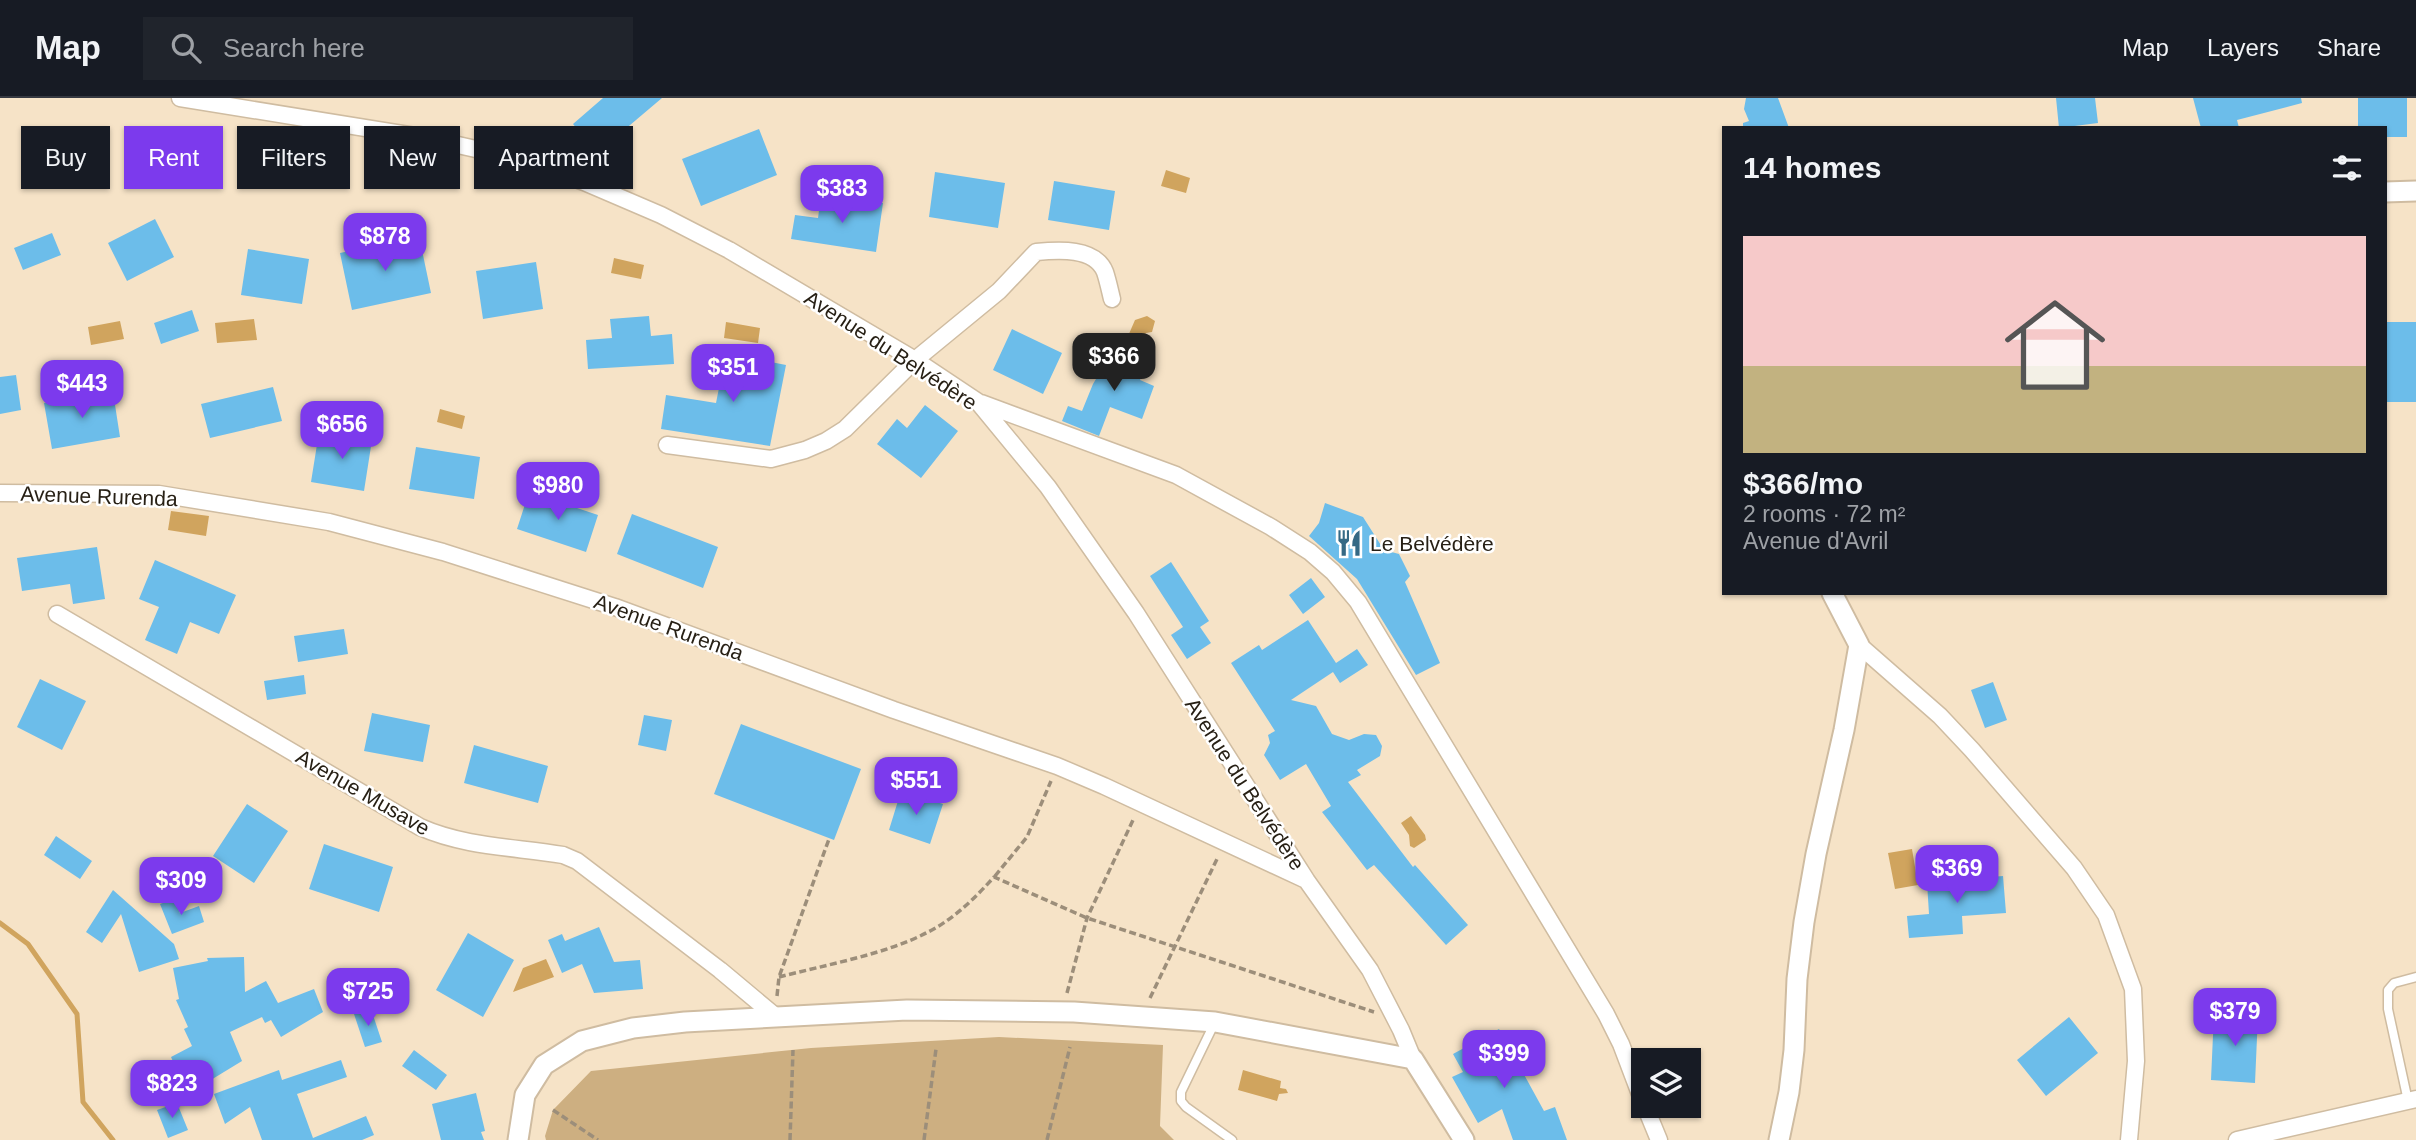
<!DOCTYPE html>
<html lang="en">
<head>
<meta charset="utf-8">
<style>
  body { margin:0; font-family:Helvetica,sans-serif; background:#20242c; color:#f1f3f6; height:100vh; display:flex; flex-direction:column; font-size:26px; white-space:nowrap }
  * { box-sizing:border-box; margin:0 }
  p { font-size:23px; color:#9ea1a6 }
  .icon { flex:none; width:38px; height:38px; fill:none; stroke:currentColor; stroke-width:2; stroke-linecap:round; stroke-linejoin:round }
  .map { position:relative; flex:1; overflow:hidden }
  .sheet { position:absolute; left:1722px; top:28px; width:665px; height:469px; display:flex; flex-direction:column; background:#171b24; border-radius:0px; box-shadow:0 2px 5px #0004 }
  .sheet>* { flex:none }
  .banner { position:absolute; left:21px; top:28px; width:665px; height:63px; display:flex; gap:14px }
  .tools { position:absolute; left:1631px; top:950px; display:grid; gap:14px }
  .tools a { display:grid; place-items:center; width:70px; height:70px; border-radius:0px; background:#171b24; box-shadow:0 2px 5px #0004; font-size:35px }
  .price { position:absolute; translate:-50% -60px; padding:0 16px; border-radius:14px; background:#7c3aed; color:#fff; font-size:23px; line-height:46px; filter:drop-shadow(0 2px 4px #0008) }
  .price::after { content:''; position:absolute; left:50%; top:42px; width:21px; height:16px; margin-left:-10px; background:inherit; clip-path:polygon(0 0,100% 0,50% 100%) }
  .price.current { background:#222; color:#fff }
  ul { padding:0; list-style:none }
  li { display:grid; align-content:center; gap:14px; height:371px; padding:0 21px }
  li+li { border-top:2px solid #363941 }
  li span { display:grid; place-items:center; height:217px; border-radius:0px; color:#555 }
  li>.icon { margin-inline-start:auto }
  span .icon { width:126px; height:126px; fill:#fffc; stroke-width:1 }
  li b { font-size:30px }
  h2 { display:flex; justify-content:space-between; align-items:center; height:84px; padding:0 21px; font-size:30px }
  .pill { padding:0 24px; border-radius:0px; background:#171b24; box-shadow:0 2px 5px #0004; font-size:24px; line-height:63px }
  .pill.current { background:#7c3aed; color:#fff }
  header { display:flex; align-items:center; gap:42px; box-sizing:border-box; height:98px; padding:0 35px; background:#171b24; border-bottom:2px solid #363941 }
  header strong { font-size:33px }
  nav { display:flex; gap:38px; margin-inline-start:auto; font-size:24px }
  .search { width:490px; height:63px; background:#20242c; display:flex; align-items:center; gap:18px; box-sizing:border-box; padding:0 24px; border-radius:0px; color:#9ea1a6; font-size:26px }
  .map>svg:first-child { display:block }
  .green { fill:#cdaf81 }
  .water { fill:#d0a45e }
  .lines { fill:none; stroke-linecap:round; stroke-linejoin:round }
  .stream { stroke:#d0a45e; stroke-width:5 }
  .building { fill:#6cbdea }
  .service-casing { stroke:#cfbca1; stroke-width:11 }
  .minor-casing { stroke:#cfbca1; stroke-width:19 }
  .tertiary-casing { stroke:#cfbca1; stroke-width:23 }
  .path { stroke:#9c8e7a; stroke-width:3.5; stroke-dasharray:7 3.5; stroke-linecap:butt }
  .service { stroke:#fff; stroke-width:8 }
  .minor { stroke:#fff; stroke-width:16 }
  .tertiary { stroke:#fff; stroke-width:19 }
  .labels { text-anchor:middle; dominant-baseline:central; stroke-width:5; stroke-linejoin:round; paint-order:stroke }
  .street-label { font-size:21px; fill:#272015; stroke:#fff }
  .poi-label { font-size:21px; fill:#272015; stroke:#fff; text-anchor:start }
</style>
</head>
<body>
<header>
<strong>Map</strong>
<div class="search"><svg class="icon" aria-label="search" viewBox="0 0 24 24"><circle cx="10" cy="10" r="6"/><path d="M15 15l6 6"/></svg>Search here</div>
<nav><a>Map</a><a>Layers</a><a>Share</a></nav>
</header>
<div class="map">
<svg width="2416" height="1042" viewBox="0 0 2416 1042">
  <rect width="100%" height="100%" fill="#f6e3c7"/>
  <path class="green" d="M 999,939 L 1163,947 L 1160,1028 L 1174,1042 L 546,1042 L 545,1038 L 553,1012 L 591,973 L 811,950 Z"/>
  <path class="water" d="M 1166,72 L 1190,80 L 1186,95 L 1161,88 Z
    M 614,160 L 644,167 L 641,181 L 611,175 Z
    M 1147,218 L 1155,223 L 1152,234 L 1146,235 L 1138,250 L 1125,245 L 1135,222 Z
    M 254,221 L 257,242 L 217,245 L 215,225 Z
    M 120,223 L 124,241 L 91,247 L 88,229 Z
    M 726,224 L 760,230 L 758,245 L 724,240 Z
    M 440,311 L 465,318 L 462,331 L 437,324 Z
    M 342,314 L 367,319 L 372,322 L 369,330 C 354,335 345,332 337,319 Z
    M 171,413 L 209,418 L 206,438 L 168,432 Z
    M 1411,718 L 1425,737 L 1426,742 L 1414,750 L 1410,748 L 1409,737 L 1401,725 Z
    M 1912,751 L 1918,787 L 1895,791 L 1888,755 Z
    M 546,861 L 554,879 L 513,894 L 523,870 Z
    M 1243,972 L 1281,983 L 1280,990 L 1286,991 L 1288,995 L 1279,996 L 1277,1003 L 1238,992 Z"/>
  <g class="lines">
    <path class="stream" d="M 0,825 L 28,846 L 77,916 L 83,1004 L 113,1042"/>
  </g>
  <path class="building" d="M 603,0 L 662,0 L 597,55 L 573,26 Z
    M 1746,0 L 1778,0 L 1789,30 L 1743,30 L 1743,25 L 1749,23 L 1744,11 Z
    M 2056,0 L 2095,0 L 2098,25 L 2059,30 Z
    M 2193,0 L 2301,0 L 2302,5 L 2237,22 L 2239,30 L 2201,30 Z
    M 2358,0 L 2407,0 L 2407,39 L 2385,39 L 2385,30 L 2358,30 Z
    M 759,31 L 777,77 L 701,108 L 682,61 Z
    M 935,74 L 1005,85 L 998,130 L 929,119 Z
    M 1054,83 L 1115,93 L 1109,132 L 1048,122 Z
    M 849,99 L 883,105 L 876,154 L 791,141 L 795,117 L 818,120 L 820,105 L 847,109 Z
    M 155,121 L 174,159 L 127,183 L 108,145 Z
    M 52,135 L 61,157 L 23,172 L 14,150 Z
    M 419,138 L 431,195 L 352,212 L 340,155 Z
    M 248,151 L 309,161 L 302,206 L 241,197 Z
    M 536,164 L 543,211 L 483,221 L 476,173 Z
    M 192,212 L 199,233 L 161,246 L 154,225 Z
    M 649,218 L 651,238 L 672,236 L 674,266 L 588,271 L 586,242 L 612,240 L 610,221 Z
    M 2385,224 L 2416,224 L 2416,304 L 2386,304 Z
    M 1012,231 L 1062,255 L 1043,296 L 993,272 Z
    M 726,255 L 786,267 L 770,348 L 661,331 L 666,297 L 716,305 Z
    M 1111,256 L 1150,257 L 1140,282 L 1154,288 L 1142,321 L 1110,309 L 1099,338 L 1062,323 L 1068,308 L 1082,313 L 1093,286 Z
    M 16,277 L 21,312 L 0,316 L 0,279 Z
    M 273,289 L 282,323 L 210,340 L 201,306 Z
    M 113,294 L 120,339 L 52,351 L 44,305 Z
    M 925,307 L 958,333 L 921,380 L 877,346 L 897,321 L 907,330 Z
    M 319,334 L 372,342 L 364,393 L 311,384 Z
    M 416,349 L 480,359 L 474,401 L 409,391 Z
    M 529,394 L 598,417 L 586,454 L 517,431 Z
    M 1325,405 L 1363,419 L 1384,452 L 1399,456 L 1410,478 L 1405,484 L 1440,565 L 1416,577 L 1357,481 L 1309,438 L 1319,425 Z
    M 632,416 L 718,449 L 703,490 L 617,456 Z
    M 97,449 L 105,501 L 73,506 L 70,486 L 22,493 L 17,460 Z
    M 155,462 L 236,497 L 219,536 L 190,524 L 177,556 L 145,542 L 159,509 L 139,501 Z
    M 1171,464 L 1209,523 L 1200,529 L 1211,545 L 1187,561 L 1171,537 L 1183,529 L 1150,478 Z
    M 1311,480 L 1325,499 L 1303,516 L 1289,497 Z
    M 1308,522 L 1336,565 L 1357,551 L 1368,567 L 1340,585 L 1333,574 L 1291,602 L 1316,608 L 1332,636 L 1349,642 L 1364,636 L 1376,637 L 1382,648 L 1380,658 L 1357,672 L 1361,677 L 1348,684 L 1413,769 L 1415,767 L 1468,827 L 1446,847 L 1374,767 L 1367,772 L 1322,714 L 1331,708 L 1306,666 L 1280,682 L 1264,657 L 1270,645 L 1268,637 L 1275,633 L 1231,565 L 1259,547 L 1262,552 Z
    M 344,531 L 348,556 L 298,564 L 294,538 Z
    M 304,577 L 306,596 L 267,602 L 264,583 Z
    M 40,581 L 86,603 L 62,652 L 17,629 Z
    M 1993,584 L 2007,622 L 1985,630 L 1971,592 Z
    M 372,615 L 430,627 L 423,664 L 364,653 Z
    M 644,617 L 672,622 L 666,653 L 638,647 Z
    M 741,626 L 861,671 L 834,742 L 714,696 Z
    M 474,647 L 548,668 L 538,705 L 464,685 Z
    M 901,693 L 943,706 L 930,746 L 889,732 Z
    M 247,706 L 288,733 L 254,785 L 213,758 Z
    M 56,738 L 92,763 L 80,781 L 44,757 Z
    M 324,746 L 393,769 L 379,814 L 309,791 Z
    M 2003,778 L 2006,815 L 1962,818 L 1963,836 L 1909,840 L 1907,818 L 1929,816 L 1927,784 Z
    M 113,792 L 174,846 L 179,861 L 139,874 L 121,816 L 102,845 L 86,834 Z
    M 174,801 L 180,815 L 199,808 L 204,824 L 172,836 L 160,806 Z
    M 599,829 L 614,864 L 640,862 L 643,891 L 594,895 L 582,866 L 562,875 L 548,842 L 562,836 L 565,843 Z
    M 468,835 L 514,862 L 483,919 L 436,892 Z
    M 244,859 L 245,894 L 266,883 L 278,905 L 314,891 L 323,914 L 281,939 L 271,922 L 265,925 L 262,919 L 230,934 L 242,963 L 201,988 L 165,1004 L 154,979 L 176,970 L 171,959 L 192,948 L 184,931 L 188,929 L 176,902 L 179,901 L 173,870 L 208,863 L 207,860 Z
    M 371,911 L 382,944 L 365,949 L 354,916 Z
    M 2214,915 L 2258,917 L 2255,985 L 2211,982 Z
    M 2069,919 L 2098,955 L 2046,998 L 2017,962 Z
    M 1499,931 L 1544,1013 L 1555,1009 L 1567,1042 L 1513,1042 L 1502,1011 L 1478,1025 L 1452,979 L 1463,974 L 1453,956 Z
    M 414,952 L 447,977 L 436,992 L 402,968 Z
    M 341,962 L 347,979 L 297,996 L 313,1040 L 366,1018 L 374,1037 L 362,1042 L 262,1042 L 250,1009 L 225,1026 L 214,996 L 279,972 L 282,982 Z
    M 476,995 L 485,1033 L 481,1034 L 484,1042 L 441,1042 L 432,1006 Z
    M 177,1005 L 188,1032 L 168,1040 L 157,1012 Z"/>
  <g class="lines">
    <defs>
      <path id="service" d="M 1215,924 L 1181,994 L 1181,1003 L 1186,1009 L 1232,1042
        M 2408,1003 L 2388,911 L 2388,892 L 2394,885 L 2416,879"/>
      <path id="minor" d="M 180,0 L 427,40 L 489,54 L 546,70 L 584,84 L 661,117 L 729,152 L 915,262 L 978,304 L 1048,389 L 1136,515 L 1307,783 L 1370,872 L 1401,932 L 1413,961
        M 981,305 L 1176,377 L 1271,429 L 1310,454 L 1333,474 L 1358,504 L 1606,916 L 1621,946 L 1643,1004
        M 667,347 L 771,361 L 805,352 L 826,343 L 845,331 L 915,262 L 999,193 L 1036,154 C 1058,152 1095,149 1105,174 C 1108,183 1110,193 1112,201
        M 0,395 L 159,396 L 329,424 L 443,454 L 615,509 L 894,612 L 1057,668 L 1104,688 L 1306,782
        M 57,516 L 420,729 C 465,749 515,749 563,757 L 577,763 L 720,872 L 775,918
        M 1859,547 L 1940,618 L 1972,652 L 2074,770 L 2106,817 L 2133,891 L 2136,963 L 2129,1042
        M 1645,1008 L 1659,1042
        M 2237,1042 L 2416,1001"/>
      <path id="tertiary" d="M 2385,94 L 2416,93
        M 518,1042 L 525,997 L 544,967 L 582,943 L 633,930 L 685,924 L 907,912 L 1074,914 L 1215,924 L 1413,961 L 1464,1042
        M 1779,1042 L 1789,994 L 1794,952 L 1797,881 L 1804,824 L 1816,756 L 1844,632 L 1859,547 L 1832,495"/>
    </defs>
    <use href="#service" class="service-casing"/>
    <use href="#minor" class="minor-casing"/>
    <use href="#tertiary" class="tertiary-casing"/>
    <path class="path" d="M 995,778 L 1027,739 L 1051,683
      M 779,879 C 825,867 887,856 928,834 C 954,821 975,800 994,779 L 1087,820 L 1374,914
      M 1067,895 L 1087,820 L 1134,720
      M 777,898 L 779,879 L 829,741
      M 1150,900 L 1218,759
      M 553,1012 L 598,1042
      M 790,1042 L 793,952
      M 924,1042 L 936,951
      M 1047,1042 L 1070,949"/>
    <use href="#service" class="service"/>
    <use href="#minor" class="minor"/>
    <use href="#tertiary" class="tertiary"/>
  </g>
  <defs>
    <symbol id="restaurant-bare" viewBox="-9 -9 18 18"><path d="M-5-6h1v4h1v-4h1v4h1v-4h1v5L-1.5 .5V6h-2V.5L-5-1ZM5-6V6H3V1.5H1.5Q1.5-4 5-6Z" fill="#356985" stroke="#fff" stroke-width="2.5" paint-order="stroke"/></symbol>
  </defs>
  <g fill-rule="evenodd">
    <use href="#restaurant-bare" x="1330" y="426" width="38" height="38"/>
  </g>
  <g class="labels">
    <g class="street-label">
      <text transform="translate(891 252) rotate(33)">Avenue du Belvédère</text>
      <text transform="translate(99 398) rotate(2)">Avenue Rurenda</text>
      <text transform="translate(669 529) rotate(20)">Avenue Rurenda</text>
      <text transform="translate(1245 686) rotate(57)">Avenue du Belvédère</text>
      <text transform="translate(363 694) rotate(30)">Avenue Musave</text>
    </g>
    <g class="poi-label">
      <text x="1370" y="445">Le Belvédère</text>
    </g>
  </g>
</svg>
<div class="tools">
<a><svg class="icon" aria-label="layers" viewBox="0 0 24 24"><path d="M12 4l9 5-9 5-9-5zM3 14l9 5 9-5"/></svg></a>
</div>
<b class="price" style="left:842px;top:127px">$383</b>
<b class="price" style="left:385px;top:175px">$878</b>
<b class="price current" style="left:1114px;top:295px">$366</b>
<b class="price" style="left:733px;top:306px">$351</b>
<b class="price" style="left:82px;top:322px">$443</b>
<b class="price" style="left:342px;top:363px">$656</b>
<b class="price" style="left:558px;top:424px">$980</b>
<b class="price" style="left:916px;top:719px">$551</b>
<b class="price" style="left:1957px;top:807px">$369</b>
<b class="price" style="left:181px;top:819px">$309</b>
<b class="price" style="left:368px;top:930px">$725</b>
<b class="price" style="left:2235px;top:950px">$379</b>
<b class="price" style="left:1504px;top:992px">$399</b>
<b class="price" style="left:172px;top:1022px">$823</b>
<div class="banner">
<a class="pill">Buy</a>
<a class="pill current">Rent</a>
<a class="pill">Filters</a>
<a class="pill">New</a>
<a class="pill">Apartment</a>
</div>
<section class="sheet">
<h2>14 homes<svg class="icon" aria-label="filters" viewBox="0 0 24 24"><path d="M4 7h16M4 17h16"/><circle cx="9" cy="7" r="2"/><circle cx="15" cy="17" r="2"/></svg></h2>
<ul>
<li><span style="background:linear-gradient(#f6c9c9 60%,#c2b280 0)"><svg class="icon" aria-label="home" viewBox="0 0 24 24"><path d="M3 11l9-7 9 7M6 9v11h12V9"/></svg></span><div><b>$366/mo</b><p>2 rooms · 72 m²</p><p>Avenue d'Avril</p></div></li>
</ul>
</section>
</div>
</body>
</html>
